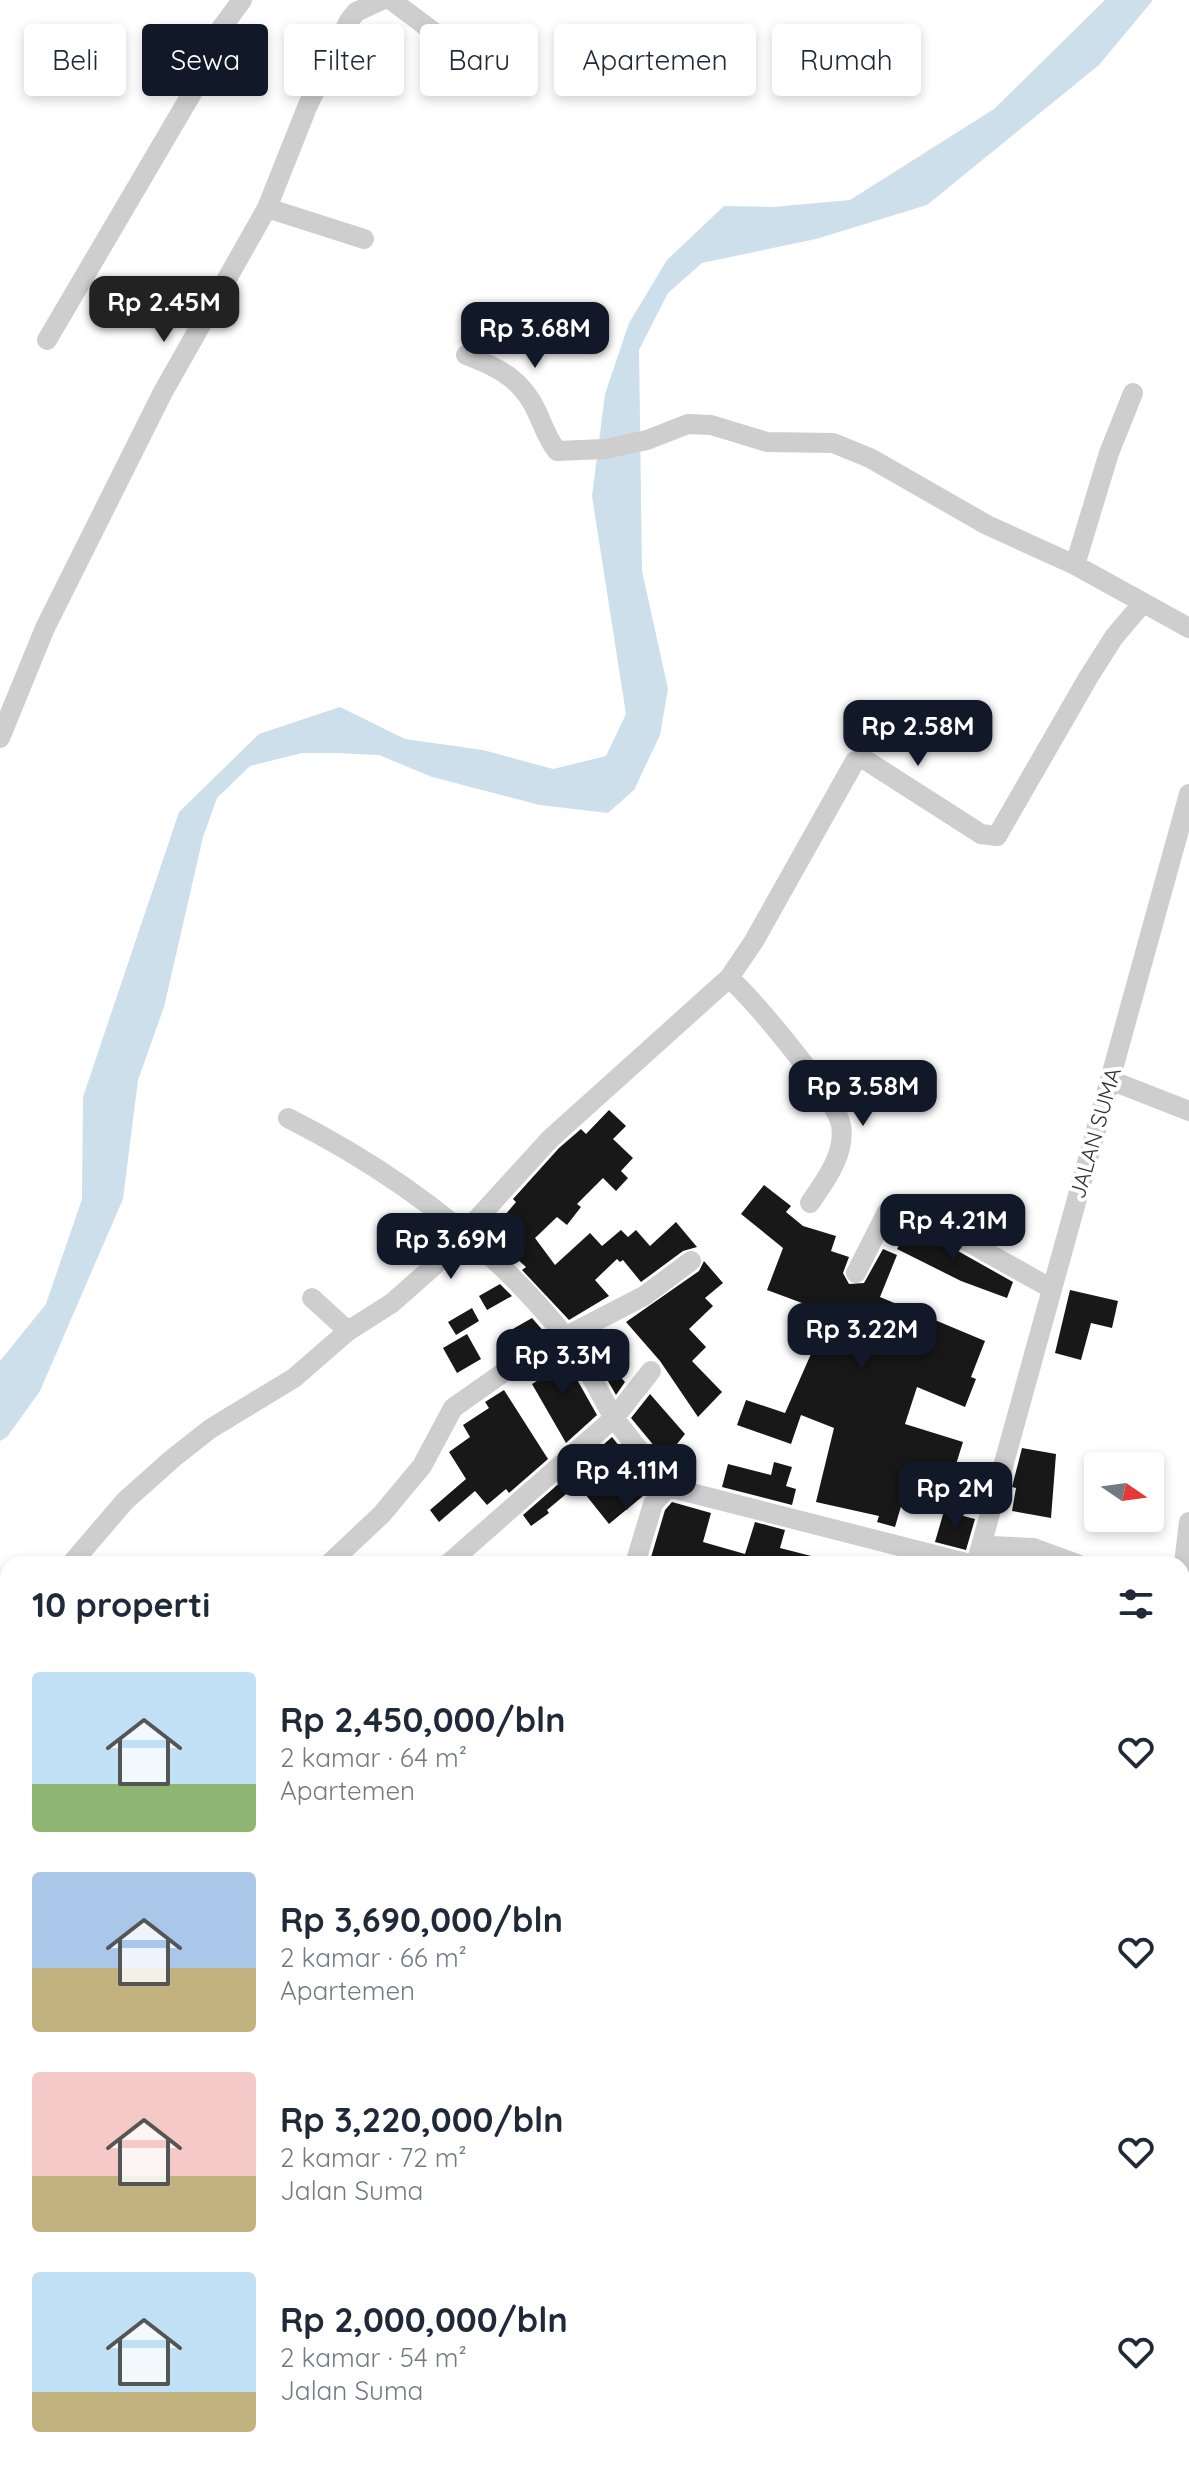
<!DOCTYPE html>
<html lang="id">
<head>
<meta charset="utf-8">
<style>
  body { margin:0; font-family:Quicksand,sans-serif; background:#f6f6f7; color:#1f2937; height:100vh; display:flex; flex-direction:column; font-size:30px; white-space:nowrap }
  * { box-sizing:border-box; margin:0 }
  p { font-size:26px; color:#747a83 }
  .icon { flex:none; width:44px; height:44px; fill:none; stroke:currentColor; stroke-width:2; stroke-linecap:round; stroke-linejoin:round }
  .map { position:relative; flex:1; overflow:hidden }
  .details { position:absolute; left:0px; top:1556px; width:1190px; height:912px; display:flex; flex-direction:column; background:#fff; border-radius:24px 24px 0 0; box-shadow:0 4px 12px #0003 }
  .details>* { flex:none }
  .banner { position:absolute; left:24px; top:24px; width:1142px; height:72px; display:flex; gap:16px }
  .needle { width:52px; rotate:103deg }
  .controls { position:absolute; left:1084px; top:1452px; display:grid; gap:16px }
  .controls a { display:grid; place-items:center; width:80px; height:80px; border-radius:8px; background:#fff; box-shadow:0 4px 12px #0003; font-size:40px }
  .price { position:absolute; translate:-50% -68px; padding:0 18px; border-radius:16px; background:#111827; color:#fff; font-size:26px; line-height:52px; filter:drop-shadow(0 2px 4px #0008) }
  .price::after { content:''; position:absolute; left:50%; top:48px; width:24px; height:18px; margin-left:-12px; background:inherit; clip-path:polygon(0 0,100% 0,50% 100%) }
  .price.active { background:#222; color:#fff }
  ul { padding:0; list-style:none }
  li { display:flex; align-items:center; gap:24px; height:200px; padding:0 32px }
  li span { display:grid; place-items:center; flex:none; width:224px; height:160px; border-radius:8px; color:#555 }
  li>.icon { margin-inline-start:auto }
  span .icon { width:96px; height:96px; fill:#fffc; stroke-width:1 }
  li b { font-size:34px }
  h2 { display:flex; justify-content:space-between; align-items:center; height:96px; padding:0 32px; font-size:34px }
  .pill { padding:0 28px; border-radius:8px; background:#fff; box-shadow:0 4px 12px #0003; font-size:28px; line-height:72px }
  .pill.active { background:#111827; color:#fff }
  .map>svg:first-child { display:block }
  .water { fill:#cedfec }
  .building { fill:#181818 }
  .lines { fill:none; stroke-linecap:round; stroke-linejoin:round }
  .minor { stroke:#cecece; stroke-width:20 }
  .tertiary { stroke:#cecece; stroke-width:24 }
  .labels { text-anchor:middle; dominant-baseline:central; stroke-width:8; stroke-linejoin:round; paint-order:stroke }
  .street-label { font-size:22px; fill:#313131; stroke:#fff }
</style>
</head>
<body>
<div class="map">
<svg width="1189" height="2468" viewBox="0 0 1189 2468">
  <rect width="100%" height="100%" fill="#fff"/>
  <path class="water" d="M 1105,0 L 1153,0 L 1099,65 L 927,205 L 816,239 L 702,263 L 668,293 L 639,350 L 642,571 L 668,689 L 660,735 L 634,790 L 608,813 L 540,805 L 432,777 L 379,755 L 336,753 L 302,753 L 250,766 L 217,798 L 203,837 L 164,1007 L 138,1080 L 123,1199 L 40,1391 L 7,1437 L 0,1441 L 0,1361 L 46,1304 L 82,1199 L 83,1097 L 179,812 L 259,734 L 340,707 L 405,739 L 483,750 L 553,769 L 606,756 L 626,714 L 592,496 L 605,394 L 629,323 L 667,260 L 724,206 L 773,207 L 850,200 L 994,109 Z"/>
  <path class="building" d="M 609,1110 L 626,1126 L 613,1139 L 633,1158 L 621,1171 L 628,1178 L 616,1191 L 603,1178 L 577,1204 L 581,1207 L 567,1225 L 557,1217 L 535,1238 L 555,1265 L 590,1233 L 602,1246 L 621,1230 L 628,1237 L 636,1230 L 650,1246 L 676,1222 L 697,1247 L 683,1251 L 641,1282 L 623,1260 L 620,1262 L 617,1259 L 595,1280 L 609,1296 L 569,1320 L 522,1270 L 526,1267 L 489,1234 L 516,1202 L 513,1199 L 559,1148 L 581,1129 L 586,1134 Z
    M 764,1185 L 791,1206 L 786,1212 L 803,1226 L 836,1236 L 831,1251 L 849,1257 L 843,1273 L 849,1284 L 864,1283 L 883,1249 L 897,1255 L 880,1297 L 985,1341 L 971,1377 L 976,1379 L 965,1407 L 917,1387 L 905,1424 L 963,1442 L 952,1477 L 913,1465 L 895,1527 L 877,1522 L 879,1516 L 816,1502 L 834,1428 L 801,1415 L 791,1444 L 737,1425 L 746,1400 L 785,1413 L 829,1313 L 767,1290 L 783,1248 L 741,1214 Z
    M 910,1224 L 1013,1282 L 1007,1298 L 961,1281 L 897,1249 Z
    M 704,1261 L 723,1283 L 705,1298 L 713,1306 L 689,1329 L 706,1347 L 692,1361 L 722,1392 L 698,1417 L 660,1361 L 626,1322 L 699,1271 Z
    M 500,1284 L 512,1296 L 487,1310 L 479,1296 Z
    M 1070,1290 L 1118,1301 L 1112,1328 L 1091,1323 L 1081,1360 L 1055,1353 Z
    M 472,1308 L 479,1321 L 456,1335 L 448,1322 Z
    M 532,1318 L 545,1333 L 513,1350 L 504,1334 Z
    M 467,1334 L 481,1359 L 457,1373 L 443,1348 Z
    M 598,1335 L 615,1354 L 606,1361 L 625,1382 L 616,1395 L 585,1341 Z
    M 562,1353 L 597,1415 L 566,1443 L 532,1384 L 540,1379 L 532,1368 Z
    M 504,1390 L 548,1459 L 509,1493 L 506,1489 L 487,1505 L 475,1491 L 439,1522 L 430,1510 L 466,1479 L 449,1452 L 470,1437 L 463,1425 L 489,1408 L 485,1402 Z
    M 650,1394 L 685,1434 L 665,1459 L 631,1418 Z
    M 612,1437 L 651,1486 L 643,1496 L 609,1524 L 581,1489 L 575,1494 L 571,1490 L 547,1510 L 549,1513 L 531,1526 L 523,1515 Z
    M 1022,1448 L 1056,1454 L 1051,1518 L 1012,1511 L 1016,1488 L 1012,1487 Z
    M 774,1462 L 792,1467 L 786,1486 L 796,1489 L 792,1505 L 722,1487 L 728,1464 L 771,1475 Z
    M 672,1502 L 711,1513 L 703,1542 L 745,1554 L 755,1522 L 785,1530 L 780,1548 L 823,1559 L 822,1564 L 649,1564 L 665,1510 Z
    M 944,1511 L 975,1519 L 966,1550 L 935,1542 Z
    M 999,1559 L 1030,1561 L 1032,1561 L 994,1564 Z"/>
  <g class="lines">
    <path class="minor" d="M 391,0 L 462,53
      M 267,208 L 364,239
      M 47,340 L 198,83 L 217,34 L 242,0
      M 466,355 C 498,367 522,379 537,412 C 543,425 548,440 557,451 L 605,449 L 647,440 L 688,424 L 711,425 L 767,442 L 833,443 L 870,458 L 987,525 L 1075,565
      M 1133,393 L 1109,453 L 1075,565 L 1189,628
      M 0,738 L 45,628 L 163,392 L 267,208 L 308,105 L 349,21 L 356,12 L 382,0
      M 729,978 L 754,941 L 855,761 L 864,759 L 981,834 L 997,836 L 1088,678 L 1114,637 L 1143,603
      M 1110,1080 L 1189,1111
      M 288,1118 C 393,1171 490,1243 564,1335 C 584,1359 598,1391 614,1418 L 651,1371
      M 856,1273 L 887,1212 L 904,1206 L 1052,1289
      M 312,1298 L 348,1331
      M 71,1564 L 125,1501 L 172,1459 L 210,1429 L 294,1378 L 348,1331 L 392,1303 L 435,1265 L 550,1139 L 729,978 C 752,997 836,1098 841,1125 C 846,1154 825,1181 810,1203
      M 329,1564 L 382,1514 L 422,1466 L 453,1408 L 524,1358 L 644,1296 L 691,1261
      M 448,1564 L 614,1418 L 668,1487 L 970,1564
      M 635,1564 L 653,1504 L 668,1487
      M 976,1564 L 1189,794
      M 977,1564 L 993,1546 L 1033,1548 L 1077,1564
      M 1182,1579 L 1189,1522
      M 0,1646 L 8,1637
      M 1182,1733 L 1189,1740
      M 0,1737 L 8,1749
      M 0,1838 L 8,1825
      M 1182,2020 L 1189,2023
      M 725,2468 L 727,2460
      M 941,2468 L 943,2460
      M 1168,2468 L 1171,2460"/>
    <path class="tertiary" d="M 0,2155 L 8,2157
      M 1182,2413 L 1189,2415"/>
  </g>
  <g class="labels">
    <g class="street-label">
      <text transform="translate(1095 1133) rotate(-74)">JALAN SUMA</text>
    </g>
  </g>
</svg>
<div class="controls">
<a><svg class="needle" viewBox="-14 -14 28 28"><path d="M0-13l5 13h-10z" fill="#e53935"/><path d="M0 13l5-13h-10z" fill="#747a83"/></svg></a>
</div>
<b class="price active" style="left:164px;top:344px">Rp 2.45M</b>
<b class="price" style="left:535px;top:370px">Rp 3.68M</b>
<b class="price" style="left:918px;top:768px">Rp 2.58M</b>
<b class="price" style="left:863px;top:1128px">Rp 3.58M</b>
<b class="price" style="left:953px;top:1262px">Rp 4.21M</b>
<b class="price" style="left:451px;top:1281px">Rp 3.69M</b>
<b class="price" style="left:862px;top:1371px">Rp 3.22M</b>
<b class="price" style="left:563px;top:1397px">Rp 3.3M</b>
<b class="price" style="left:627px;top:1512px">Rp 4.11M</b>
<b class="price" style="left:955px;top:1530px">Rp 2M</b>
<div class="banner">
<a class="pill">Beli</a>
<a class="pill active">Sewa</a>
<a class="pill">Filter</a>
<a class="pill">Baru</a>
<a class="pill">Apartemen</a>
<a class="pill">Rumah</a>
</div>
<section class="details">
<h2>10 properti<svg class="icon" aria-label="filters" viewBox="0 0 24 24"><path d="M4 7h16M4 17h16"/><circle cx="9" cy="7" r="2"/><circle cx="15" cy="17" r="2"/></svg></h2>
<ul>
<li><span style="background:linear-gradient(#bfe0f5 70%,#8fb573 0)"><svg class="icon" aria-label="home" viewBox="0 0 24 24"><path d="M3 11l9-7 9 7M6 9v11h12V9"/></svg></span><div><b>Rp 2,450,000/bln</b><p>2 kamar · 64 m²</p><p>Apartemen</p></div><svg class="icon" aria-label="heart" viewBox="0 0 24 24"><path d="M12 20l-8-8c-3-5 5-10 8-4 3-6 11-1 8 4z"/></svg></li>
<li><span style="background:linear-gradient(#a9c7e8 60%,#c2b280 0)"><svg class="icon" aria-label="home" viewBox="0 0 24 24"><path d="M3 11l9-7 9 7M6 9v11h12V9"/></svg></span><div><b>Rp 3,690,000/bln</b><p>2 kamar · 66 m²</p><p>Apartemen</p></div><svg class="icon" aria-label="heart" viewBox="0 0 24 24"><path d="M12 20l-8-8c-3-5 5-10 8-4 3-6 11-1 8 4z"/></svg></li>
<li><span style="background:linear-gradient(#f6c9c9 65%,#c2b280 0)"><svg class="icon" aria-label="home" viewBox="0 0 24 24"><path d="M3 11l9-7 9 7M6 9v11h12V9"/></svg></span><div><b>Rp 3,220,000/bln</b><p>2 kamar · 72 m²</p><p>Jalan Suma</p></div><svg class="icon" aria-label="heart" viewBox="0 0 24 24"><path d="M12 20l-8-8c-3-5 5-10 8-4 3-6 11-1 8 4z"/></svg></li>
<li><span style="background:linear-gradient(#bfe0f5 75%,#c2b280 0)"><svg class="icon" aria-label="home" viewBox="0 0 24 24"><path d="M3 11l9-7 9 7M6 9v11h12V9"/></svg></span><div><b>Rp 2,000,000/bln</b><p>2 kamar · 54 m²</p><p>Jalan Suma</p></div><svg class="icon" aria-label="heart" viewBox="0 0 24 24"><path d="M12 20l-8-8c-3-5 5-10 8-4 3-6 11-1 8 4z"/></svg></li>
</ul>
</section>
</div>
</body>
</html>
